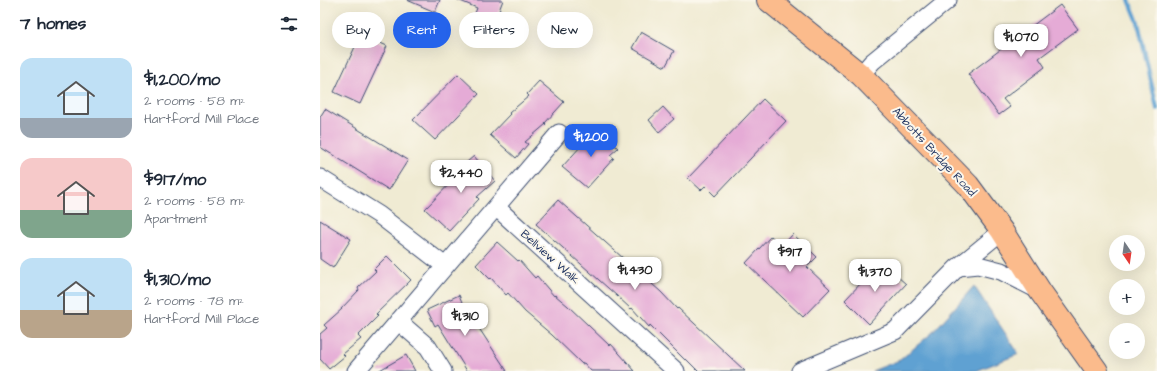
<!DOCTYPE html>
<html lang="en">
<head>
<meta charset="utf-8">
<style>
  body { margin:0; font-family:"Architects Daughter",sans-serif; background:#f6f6f7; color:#1f2937; height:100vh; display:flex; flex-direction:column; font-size:15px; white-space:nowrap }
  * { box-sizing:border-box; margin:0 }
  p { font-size:13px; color:#747a83 }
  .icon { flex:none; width:22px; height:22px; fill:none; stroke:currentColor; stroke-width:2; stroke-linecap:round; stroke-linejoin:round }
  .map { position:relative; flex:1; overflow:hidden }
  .side { display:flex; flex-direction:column; background:#fff; width:320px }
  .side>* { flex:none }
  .banner { position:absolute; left:12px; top:12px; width:380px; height:36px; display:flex; gap:8px }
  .needle { width:26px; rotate:167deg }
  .tools { position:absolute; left:789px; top:235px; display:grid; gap:8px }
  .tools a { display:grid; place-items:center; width:36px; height:36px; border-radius:50%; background:#fff; box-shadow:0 4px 16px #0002; font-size:20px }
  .price { position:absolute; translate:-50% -34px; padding:0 9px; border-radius:8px; background:#fff; color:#222; font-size:13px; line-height:26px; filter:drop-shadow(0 1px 2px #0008) }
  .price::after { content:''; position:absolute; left:50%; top:24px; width:12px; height:9px; margin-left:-6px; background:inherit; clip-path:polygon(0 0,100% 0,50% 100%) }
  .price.on { background:#2563eb; color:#fff }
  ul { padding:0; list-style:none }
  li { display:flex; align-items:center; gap:12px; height:100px; padding:0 20px }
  li span { display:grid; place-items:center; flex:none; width:112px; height:80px; border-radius:12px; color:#555 }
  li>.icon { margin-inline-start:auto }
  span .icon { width:48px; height:48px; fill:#fffc; stroke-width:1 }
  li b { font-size:17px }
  h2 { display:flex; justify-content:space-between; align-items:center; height:48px; padding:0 20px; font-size:17px }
  .chip { padding:0 14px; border-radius:18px; background:#fff; box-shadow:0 4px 16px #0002; font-size:14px; line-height:36px }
  .chip.on { background:#2563eb; color:#fff }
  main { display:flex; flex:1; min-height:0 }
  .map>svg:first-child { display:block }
  .water { fill:#5ea1d2; stroke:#3c6898 }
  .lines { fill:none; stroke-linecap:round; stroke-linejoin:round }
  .stream { stroke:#5ea1d2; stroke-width:4 }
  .building { fill:#e5abd6 }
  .minor-casing { stroke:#3b4b70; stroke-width:19 }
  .major-casing { stroke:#3b4b70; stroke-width:24 }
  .minor { stroke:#fff; stroke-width:17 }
  .major { stroke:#fbbb8c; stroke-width:22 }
  .labels { text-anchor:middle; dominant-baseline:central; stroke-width:4; stroke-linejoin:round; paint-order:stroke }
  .street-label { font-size:12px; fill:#1b2f5e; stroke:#fbf7ec }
</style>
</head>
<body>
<main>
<section class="side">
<h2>7 homes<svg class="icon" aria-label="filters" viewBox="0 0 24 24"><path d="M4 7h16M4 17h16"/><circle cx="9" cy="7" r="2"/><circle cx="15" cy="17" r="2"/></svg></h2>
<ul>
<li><span style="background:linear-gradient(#bfe0f5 75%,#9aa5b1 0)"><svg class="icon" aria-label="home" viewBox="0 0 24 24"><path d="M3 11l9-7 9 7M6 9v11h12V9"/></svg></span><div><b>$1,200/mo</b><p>2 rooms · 58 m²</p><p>Hartford Mill Place</p></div></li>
<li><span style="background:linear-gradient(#f6c9c9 65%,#7fa58c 0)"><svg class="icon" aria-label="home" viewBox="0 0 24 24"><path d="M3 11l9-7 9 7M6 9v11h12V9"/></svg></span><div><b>$917/mo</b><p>2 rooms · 58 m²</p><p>Apartment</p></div></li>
<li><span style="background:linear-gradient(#bfe0f5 65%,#b9a48a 0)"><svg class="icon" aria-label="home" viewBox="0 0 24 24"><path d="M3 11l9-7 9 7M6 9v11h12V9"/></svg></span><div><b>$1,310/mo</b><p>2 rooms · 78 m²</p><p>Hartford Mill Place</p></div></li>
</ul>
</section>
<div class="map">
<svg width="837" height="371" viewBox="0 0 837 371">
  <rect width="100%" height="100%" fill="#fbf7ec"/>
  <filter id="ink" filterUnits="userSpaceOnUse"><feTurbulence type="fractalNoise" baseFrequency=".025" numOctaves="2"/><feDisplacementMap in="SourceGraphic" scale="8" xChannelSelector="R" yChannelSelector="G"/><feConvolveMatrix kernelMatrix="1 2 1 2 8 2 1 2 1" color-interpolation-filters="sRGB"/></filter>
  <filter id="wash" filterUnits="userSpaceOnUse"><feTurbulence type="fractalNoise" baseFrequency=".012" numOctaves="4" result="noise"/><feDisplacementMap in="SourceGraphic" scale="16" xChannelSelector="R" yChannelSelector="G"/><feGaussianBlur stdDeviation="0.9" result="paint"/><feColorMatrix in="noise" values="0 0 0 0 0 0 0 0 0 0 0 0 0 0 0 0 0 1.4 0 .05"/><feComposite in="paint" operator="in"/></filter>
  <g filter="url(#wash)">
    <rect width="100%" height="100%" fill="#f0ebd3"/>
    <path class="water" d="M 654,286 L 699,354 L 656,371 L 552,371 L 580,360 L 613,332 Z"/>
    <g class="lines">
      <path class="stream" d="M 809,0 L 818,22 L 837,109"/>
    </g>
    <g id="blocks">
      <path class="building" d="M 87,0 L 120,0 L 115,12 Z
        M 138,0 L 183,0 L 171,32 L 151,24 L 157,8 Z
        M 740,5 L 758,29 L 719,58 L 725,67 L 683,99 L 690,107 L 679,115 L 648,74 Z
        M 321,32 L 354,51 L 345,67 L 312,48 Z
        M 41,34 L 67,46 L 40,104 L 14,92 Z
        M 138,74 L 159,94 L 115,140 L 93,120 Z
        M 219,81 L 244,102 L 225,123 L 226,124 L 205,142 L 208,144 L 196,158 L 170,135 L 190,114 L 189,113 L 209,96 L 207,94 Z
        M 443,99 L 466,121 L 395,196 L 385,186 L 381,190 L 368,178 Z
        M 343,107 L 354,119 L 339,132 L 329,120 Z
        M 5,109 L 88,160 L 69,190 L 0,147 L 0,117 Z
        M 276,128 L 298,148 L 290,155 L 294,158 L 267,188 L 242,167 L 262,145 L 261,144 Z
        M 154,156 L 175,181 L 157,197 L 159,199 L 129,231 L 105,209 L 142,171 L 140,168 Z
        M 238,200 L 341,292 L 357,309 L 358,308 L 425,371 L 378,371 L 366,359 L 365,360 L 330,325 L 329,327 L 312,308 L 311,309 L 297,296 L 216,224 Z
        M 0,220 L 31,239 L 13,268 L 0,259 Z
        M 473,234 L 497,257 L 487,267 L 510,289 L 483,317 L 426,263 L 451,236 L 462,246 Z
        M 177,242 L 198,261 L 199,260 L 215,278 L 217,276 L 234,296 L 235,295 L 248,306 L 290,346 L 291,344 L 315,371 L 271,371 L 264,363 L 262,364 L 232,335 L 205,312 L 188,293 L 186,295 L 171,278 L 170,279 L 156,265 Z
        M 67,256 L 91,280 L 56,314 L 58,316 L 38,336 L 41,339 L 23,354 L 25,356 L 9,369 L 0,359 L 0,334 L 7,328 L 4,325 L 22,309 L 21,309 L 39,290 L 38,288 L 56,271 L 54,269 Z
        M 561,262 L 586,284 L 549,324 L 525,300 Z
        M 139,295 L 147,314 L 149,313 L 187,371 L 147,371 L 118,324 L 115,326 L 107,310 Z
        M 86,355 L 95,371 L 58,371 Z"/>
    </g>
  </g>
  <g filter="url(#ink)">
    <use href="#blocks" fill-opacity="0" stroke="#3b4b70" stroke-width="1"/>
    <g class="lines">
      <defs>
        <path id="minor" d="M 541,75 L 552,62 L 628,0
          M 0,178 L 59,215 L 125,266
          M 176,207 L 356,371
          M 638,267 L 658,265 L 681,271 L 720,291
          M 78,321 L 108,347 L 123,371
          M 36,371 L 239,133
          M 480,371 L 575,331 L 638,267 L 682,231"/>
        <path id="major" d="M 448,0 L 541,75 L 648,185 L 682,231 L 720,291 L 777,371"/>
      </defs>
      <use href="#minor" class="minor-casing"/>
      <use href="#major" class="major-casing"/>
      <use href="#minor" class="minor"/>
      <use href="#major" class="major"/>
    </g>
  </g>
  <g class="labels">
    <g class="street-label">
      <text transform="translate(614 152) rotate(47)">Abbotts Bridge Road</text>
      <text transform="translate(230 257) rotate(42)">Bellview Walk</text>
    </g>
  </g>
</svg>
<div class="tools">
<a><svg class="needle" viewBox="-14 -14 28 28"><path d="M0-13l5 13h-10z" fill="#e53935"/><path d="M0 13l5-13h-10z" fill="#747a83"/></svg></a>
<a>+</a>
<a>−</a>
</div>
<b class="price" style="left:701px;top:58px">$1,070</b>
<b class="price on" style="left:271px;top:158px">$1,200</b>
<b class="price" style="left:141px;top:194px">$2,440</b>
<b class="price" style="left:470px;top:273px">$917</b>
<b class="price" style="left:315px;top:291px">$1,430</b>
<b class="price" style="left:555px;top:293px">$1,370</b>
<b class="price" style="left:145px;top:337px">$1,310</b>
<div class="banner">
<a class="chip">Buy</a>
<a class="chip on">Rent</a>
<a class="chip">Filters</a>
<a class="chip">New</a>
</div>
</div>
</main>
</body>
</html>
